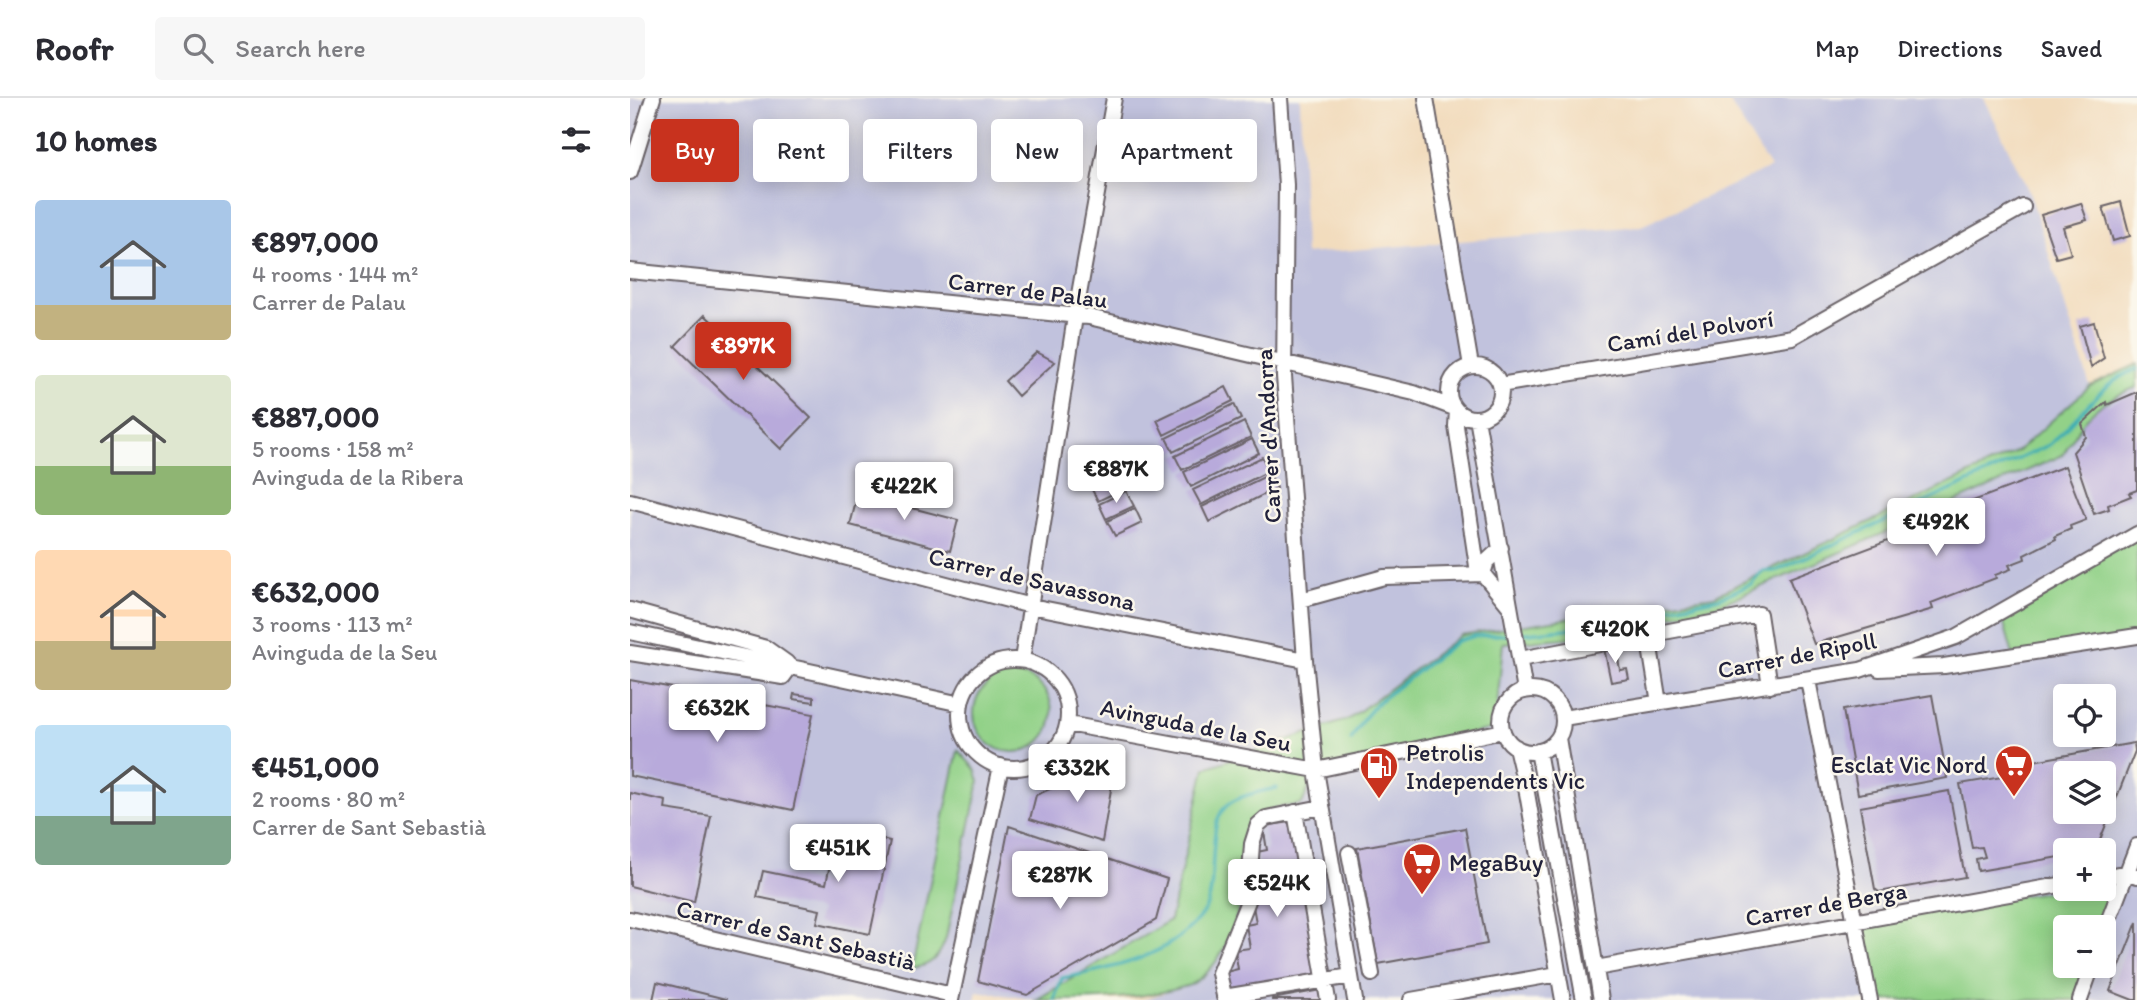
<!DOCTYPE html>
<html lang="en">
<head>
<meta charset="utf-8">
<style>
  body { margin:0; font-family:Itim,sans-serif; background:#f7f7f7; color:#2b2b33; height:100vh; display:flex; flex-direction:column; font-size:26px; white-space:nowrap }
  * { box-sizing:border-box; margin:0 }
  p { font-size:23px; color:#7c7c81 }
  .icon { flex:none; width:38px; height:38px; fill:none; stroke:currentColor; stroke-width:2; stroke-linecap:round; stroke-linejoin:round }
  .map { position:relative; flex:1; overflow:hidden }
  .drawer { display:flex; flex-direction:column; background:#fff; width:630px }
  .drawer>* { flex:none }
  .hud { position:absolute; left:21px; top:21px; width:665px; height:63px; display:flex; gap:14px }
  .tools { position:absolute; left:1423px; top:586px; display:grid; gap:14px }
  .tools a { display:grid; place-items:center; width:63px; height:63px; border-radius:7px; background:#fff; box-shadow:0 4px 18px #0003; font-size:35px }
  .price { position:absolute; translate:-50% -60px; padding:0 16px; border-radius:7px; background:#fff; color:#222; font-size:23px; line-height:46px; filter:drop-shadow(0 2px 4px #0008) }
  .price::after { content:''; position:absolute; left:50%; top:42px; width:21px; height:16px; margin-left:-10px; background:inherit; clip-path:polygon(0 0,100% 0,50% 100%) }
  .price.current { background:#c8321e; color:#fff }
  ul { padding:0; list-style:none }
  li { display:flex; align-items:center; gap:21px; height:175px; padding:0 35px }
  li span { display:grid; place-items:center; flex:none; width:196px; height:140px; border-radius:7px; color:#555 }
  li>.icon { margin-inline-start:auto }
  span .icon { width:84px; height:84px; fill:#fffc; stroke-width:1 }
  li b { font-size:30px }
  h2 { display:flex; justify-content:space-between; align-items:center; height:84px; padding:0 35px; font-size:30px }
  .chip { padding:0 24px; border-radius:7px; background:#fff; box-shadow:0 4px 18px #0003; font-size:24px; line-height:63px }
  .chip.current { background:#c8321e; color:#fff }
  header { display:flex; align-items:center; gap:42px; box-sizing:border-box; height:98px; padding:0 35px; background:#fff; border-bottom:2px solid #e1e1e2 }
  header strong { font-size:33px }
  nav { display:flex; gap:38px; margin-inline-start:auto; font-size:24px }
  .search { width:490px; height:63px; background:#f7f7f7; display:flex; align-items:center; gap:18px; box-sizing:border-box; padding:0 24px; border-radius:7px; color:#7c7c81; font-size:26px }
  main { display:flex; flex:1; min-height:0 }
  .map>svg:first-child { display:block }
  .industrial { fill:#c1c2dd; fill-rule:evenodd }
  .green { fill:#92d188; stroke:#5a7a62; stroke-width:2 }
  .lines { fill:none; stroke-linecap:round; stroke-linejoin:round }
  .stream { stroke:#3badb3; stroke-width:3.5 }
  .building { fill:#b8aadb; fill-rule:evenodd }
  .minor-casing { stroke:#6b6368; stroke-width:18 }
  .minor { stroke:#fff; stroke-width:14 }
  .labels { text-anchor:middle; dominant-baseline:central; stroke-width:5; stroke-linejoin:round; paint-order:stroke }
  .street-label { font-size:24px; fill:#22223b; stroke:#fbf7ec }
  .poi-label { font-size:24px; fill:#22223b; stroke:#fbf7ec; text-anchor:start }
</style>
</head>
<body>
<header>
<strong>Roofr</strong>
<div class="search"><svg class="icon" aria-label="search" viewBox="0 0 24 24"><circle cx="10" cy="10" r="6"/><path d="M15 15l6 6"/></svg>Search here</div>
<nav><a>Map</a><a>Directions</a><a>Saved</a></nav>
</header>
<main>
<section class="drawer">
<h2>10 homes<svg class="icon" aria-label="filters" viewBox="0 0 24 24"><path d="M4 7h16M4 17h16"/><circle cx="9" cy="7" r="2"/><circle cx="15" cy="17" r="2"/></svg></h2>
<ul>
<li><span style="background:linear-gradient(#a9c7e8 75%,#c2b280 0)"><svg class="icon" aria-label="home" viewBox="0 0 24 24"><path d="M3 11l9-7 9 7M6 9v11h12V9"/></svg></span><div><b>€897,000</b><p>4 rooms · 144 m²</p><p>Carrer de Palau</p></div></li>
<li><span style="background:linear-gradient(#dfe7d0 65%,#8fb573 0)"><svg class="icon" aria-label="home" viewBox="0 0 24 24"><path d="M3 11l9-7 9 7M6 9v11h12V9"/></svg></span><div><b>€887,000</b><p>5 rooms · 158 m²</p><p>Avinguda de la Ribera</p></div></li>
<li><span style="background:linear-gradient(#ffd9b3 65%,#c2b280 0)"><svg class="icon" aria-label="home" viewBox="0 0 24 24"><path d="M3 11l9-7 9 7M6 9v11h12V9"/></svg></span><div><b>€632,000</b><p>3 rooms · 113 m²</p><p>Avinguda de la Seu</p></div></li>
<li><span style="background:linear-gradient(#bfe0f5 65%,#7fa58c 0)"><svg class="icon" aria-label="home" viewBox="0 0 24 24"><path d="M3 11l9-7 9 7M6 9v11h12V9"/></svg></span><div><b>€451,000</b><p>2 rooms · 80 m²</p><p>Carrer de Sant Sebastià</p></div></li>
</ul>
</section>
<div class="map">
<svg width="1507" height="902" viewBox="0 0 1507 902">
  <rect width="100%" height="100%" fill="#fbf7ec"/>
  <filter id="ink" filterUnits="userSpaceOnUse"><feTurbulence type="fractalNoise" baseFrequency=".0143" numOctaves="2"/><feDisplacementMap in="SourceGraphic" scale="14" xChannelSelector="R" yChannelSelector="G"/><feConvolveMatrix kernelMatrix="1 2 1 2 8 2 1 2 1" color-interpolation-filters="sRGB"/></filter>
  <filter id="wash" filterUnits="userSpaceOnUse"><feTurbulence type="fractalNoise" baseFrequency=".00686" numOctaves="4" result="noise"/><feDisplacementMap in="SourceGraphic" scale="28" xChannelSelector="R" yChannelSelector="G"/><feGaussianBlur stdDeviation="1.57" result="paint"/><feColorMatrix in="noise" values="0 0 0 0 0 0 0 0 0 0 0 0 0 0 0 0 0 1.4 0 .05"/><feComposite in="paint" operator="in"/></filter>
  <g filter="url(#wash)">
    <rect width="100%" height="100%" fill="#f2dcbd"/>
    <path class="industrial" d="M 0,0 L 670,0 L 675,156 L 1011,128 L 1140,70 L 1099,3 L 1101,0 L 1354,0 L 1400,96 L 1460,288 L 1388,353 L 1084,499 L 831,537 L 719,621 L 575,670 L 540,822 L 406,902 L 347,893 L 345,902 L 0,902 Z
      M 1507,289 L 1507,902 L 512,902 L 560,887 L 616,748 L 620,727 L 629,717 L 638,712 L 672,706 L 686,672 L 873,545 L 951,539 L 1089,507 L 1433,357 L 1450,326 L 1476,301 ZM 1435,598 L 1474,598 L 1474,637 L 1435,637 ZM 1435,676 L 1474,676 L 1474,714 L 1435,714 ZM 1435,752 L 1474,752 L 1474,791 L 1435,791 ZM 1435,830 L 1474,830 L 1474,868 L 1435,868 Z"/>
    <path class="green" d="M 1507,266 L 1507,289 C 1465,305 1455,318 1433,357 L 1089,507 L 951,539 L 873,545 L 865,630 L 686,672 L 672,706 C 659,708 641,708 631,716 C 611,729 620,756 616,776 C 609,814 598,867 560,887 C 515,902 455,902 406,902 L 540,822 L 575,670 L 719,621 L 831,537 L 1084,498 L 1388,353 L 1460,288 Z
      M 1507,436 L 1507,538 L 1383,557 L 1371,515 Z
      M344 615a39 39 0 1 1 78 0a39 39 0 1 1-78 0Z
      M 328,652 L 345,671 L 349,683 L 316,840 C 311,857 300,869 282,870 Z
      M 1497,774 L 1474,830 L 1435,830 L 1435,868 L 1462,868 L 1450,902 L 1240,902 L 1227,823 L 1435,791 L 1474,791 L 1474,779 Z"/>
    <g class="lines">
      <path class="stream" d="M 888,536 L 936,531 L 1089,500 L 1121,486 L 1133,473 L 1146,473 L 1419,347 C 1446,324 1473,282 1507,271
        M 721,642 L 732,623 L 748,604 L 827,543 L 845,538 L 880,536
        M 424,902 L 432,880 C 481,871 543,859 574,813 C 580,803 582,788 582,777 C 586,714 580,703 647,690"/>
    </g>
    <g id="blocks">
      <path class="building" d="M 1491,104 L 1500,138 L 1483,143 L 1473,109 Z
        M 1451,105 L 1457,122 L 1433,129 L 1441,156 L 1426,160 L 1411,117 Z
        M 75,217 L 181,320 L 151,351 L 45,248 Z
        M 1464,224 L 1474,260 L 1461,269 L 1450,228 Z
        M 407,254 L 425,264 L 388,298 L 375,283 Z
        M 596,289 L 603,303 L 534,337 L 527,322 Z
        M 1507,294 L 1507,392 L 1499,395 L 1501,398 L 1478,407 L 1479,411 L 1464,416 L 1443,354 L 1456,339 L 1452,326 L 1476,304 L 1477,307 Z
        M 604,306 L 611,321 L 543,354 L 536,340 Z
        M 614,324 L 621,339 L 552,372 L 545,358 Z
        M 622,341 L 629,355 L 561,389 L 554,374 Z
        M 480,357 L 487,372 L 459,385 L 452,370 Z
        M 632,359 L 639,373 L 571,407 L 563,392 Z
        M 1435,368 L 1456,422 L 1440,428 L 1441,431 L 1425,438 L 1426,441 L 1394,457 L 1395,461 L 1379,467 L 1381,471 L 1365,477 L 1366,480 L 1301,505 L 1303,511 L 1184,546 L 1159,480 L 1274,437 L 1272,430 Z
        M 488,375 L 495,390 L 468,403 L 460,388 Z
        M 640,376 L 647,390 L 579,424 L 572,409 Z
        M 496,393 L 504,408 L 476,421 L 469,406 Z
        M 228,396 L 328,422 L 320,453 L 220,427 Z
        M 505,410 L 512,425 L 485,438 L 477,423 Z
        M 986,548 L 990,572 L 997,571 L 999,581 L 981,584 L 974,550 Z
        M 0,582 L 183,616 L 163,712 L 0,678 Z
        M 164,596 L 184,599 L 184,604 L 163,601 Z
        M 1302,597 L 1317,680 L 1228,696 L 1213,612 Z
        M 1504,645 L 1505,653 L 1466,752 L 1435,752 L 1435,758 L 1348,773 L 1346,761 L 1355,759 L 1352,749 L 1342,750 L 1330,686 L 1378,678 L 1376,668 ZM 1435,676 L 1474,676 L 1474,714 L 1435,714 Z
        M 451,668 L 484,674 L 472,744 L 400,721 L 406,697 L 438,683 Z
        M 1319,693 L 1335,779 L 1249,794 L 1245,791 L 1230,709 Z
        M 0,695 L 36,703 L 35,711 L 81,718 L 64,804 L 0,788 Z
        M 661,724 L 687,877 L 599,892 L 596,874 L 608,871 L 605,852 L 620,850 L 616,827 L 626,825 L 622,802 L 630,800 L 626,778 L 631,777 L 627,754 L 637,752 L 633,728 Z
        M 379,728 L 537,781 L 526,822 L 397,897 L 348,883 Z
        M 835,730 L 857,846 L 748,866 L 727,750 Z
        M 207,731 L 260,743 L 240,836 L 187,825 L 190,812 L 127,799 L 133,773 L 196,786 Z
        M 1507,824 L 1507,902 L 1503,902 L 1480,893 Z
        M 27,884 L 96,901 L 96,902 L 23,902 Z
        M 691,892 L 693,902 L 642,902 L 642,901 Z"/>
    </g>
  </g>
  <g filter="url(#ink)">
    <use href="#blocks" fill-opacity="0" stroke="#6b6368" stroke-width="2"/>
    <g class="lines">
      <defs>
        <path id="minor" d="M 650,0 L 656,87 L 654,278 L 675,562 L 686,672 L 725,902
          M 796,0 L 841,268
          M 0,74 L 23,0
          M 0,173 L 459,219 L 784,295 L 824,310
          M819 294a26 26 0 1 1 52 0a26 26 0 1 1-52 0Z
          M 870,287 L 1162,239 L 1393,109
          M 827,313 L 826,328 L 848,475
          M 847,320 L 895,593
          M 0,403 L 401,508 L 675,562
          M 871,450 L 857,463 L 853,476 L 880,509
          M 671,502 L 754,479 L 853,476
          M 0,512 L 136,550 L 157,565
          M 0,534 L 331,606
          M 1018,537 L 1129,516 L 1140,588
          M 0,555 L 153,579 L 161,568
          M 890,561 L 1018,537 L 1029,605
          M 392,562 L 445,219 L 484,0
          M330 616a54 54 0 1 1 108 0a54 54 0 1 1-108 0Z
          M 1249,571 L 1314,568 L 1507,538
          M 1178,582 L 1240,902
          M871 623a31 31 0 1 1 62 0a31 31 0 1 1-62 0Z
          M 933,620 L 1230,572 L 1326,539 L 1507,436
          M 438,626 L 686,672 L 873,633
          M 928,640 L 971,902
          M 886,649 L 897,695 L 933,902
          M 908,653 L 954,902
          M 665,714 L 698,902
          M 719,755 L 742,876
          M 1474,779 L 1497,774 L 1507,778
          M 0,821 L 322,897
          M 1474,834 L 1507,748
          M 966,870 L 1435,786
          M 594,899 L 721,878
          M 321,902 L 371,668
          M 595,902 L 589,875 L 618,803 L 622,746 L 628,727 L 636,720 L 692,709
          M 781,902 L 928,876
          M 1450,902 L 1462,868"/>
      </defs>
      <use href="#minor" class="minor-casing"/>
      <use href="#minor" class="minor"/>
    </g>
  </g>
  <defs>
    <symbol id="supermarket-pin" viewBox="-11 -11 22 30"><path d="M0 17L-7.5 6A9.5 9.5 0 1 1 7.5 6Z" fill="#c8321e" stroke="#fbf7ec"/><path d="M-6-5.5h2.5l.6 2H6L4.5 2H-2.5L-4.4-4H-6ZM-1.5 3.2a1.3 1.3 0 1 0 .1 0ZM3 3.2a1.3 1.3 0 1 0 .1 0Z" fill="#fff"/></symbol>
    <symbol id="fuel-pin" viewBox="-11 -11 22 30"><path d="M0 17L-7.5 6A9.5 9.5 0 1 1 7.5 6Z" fill="#c8321e" stroke="#fbf7ec"/><path d="M-5.5-6h7V0h2V4h1.3V-2.5L3-4.5l.8-.8L6-3V5H2.5V1h-1V6h-7ZM-4.2-4.7v3.2H.2V-4.7Z" fill="#fff"/></symbol>
  </defs>
  <g fill-rule="evenodd">
    <use href="#supermarket-pin" x="1362" y="644" width="44" height="60"/>
    <use href="#fuel-pin" x="727" y="646" width="44" height="60"/>
    <use href="#supermarket-pin" x="770" y="742" width="44" height="60"/>
  </g>
  <g class="labels">
    <g class="street-label">
      <text transform="translate(398 192) rotate(7)">Carrer de Palau</text>
      <text transform="translate(1060 233) rotate(-9)">Camí del Polvorí</text>
      <text transform="translate(638 338) rotate(-93)">Carrer d'Andorra</text>
      <text transform="translate(402 481) rotate(13)">Carrer de Savassona</text>
      <text transform="translate(1167 557) rotate(-11)">Carrer de Ripoll</text>
      <text transform="translate(566 627) rotate(11)">Avinguda de la Seu</text>
      <text transform="translate(1196 806) rotate(-10)">Carrer de Berga</text>
      <text transform="translate(166 837) rotate(13)">Carrer de Sant Sebastià</text>
    </g>
    <g class="poi-label">
      <text x="776" y="654">Petrolis<tspan x="776" dy="28">Independents Vic</tspan></text>
      <text x="1357" y="666" text-anchor="end">Esclat Vic Nord</text>
      <text x="819" y="764">MegaBuy</text>
    </g>
  </g>
</svg>
<div class="tools">
<a><svg class="icon" aria-label="locate" viewBox="0 0 24 24"><circle cx="12" cy="12" r="6"/><path d="M12 2v4M12 18v4M2 12h4M18 12h4"/></svg></a>
<a><svg class="icon" aria-label="layers" viewBox="0 0 24 24"><path d="M12 4l9 5-9 5-9-5zM3 14l9 5 9-5"/></svg></a>
<a>+</a>
<a>−</a>
</div>
<b class="price current" style="left:113px;top:284px">€897K</b>
<b class="price" style="left:486px;top:407px">€887K</b>
<b class="price" style="left:274px;top:424px">€422K</b>
<b class="price" style="left:1306px;top:460px">€492K</b>
<b class="price" style="left:985px;top:567px">€420K</b>
<b class="price" style="left:87px;top:646px">€632K</b>
<b class="price" style="left:447px;top:706px">€332K</b>
<b class="price" style="left:208px;top:786px">€451K</b>
<b class="price" style="left:430px;top:813px">€287K</b>
<b class="price" style="left:647px;top:821px">€524K</b>
<div class="hud">
<a class="chip current">Buy</a>
<a class="chip">Rent</a>
<a class="chip">Filters</a>
<a class="chip">New</a>
<a class="chip">Apartment</a>
</div>
</div>
</main>
</body>
</html>
